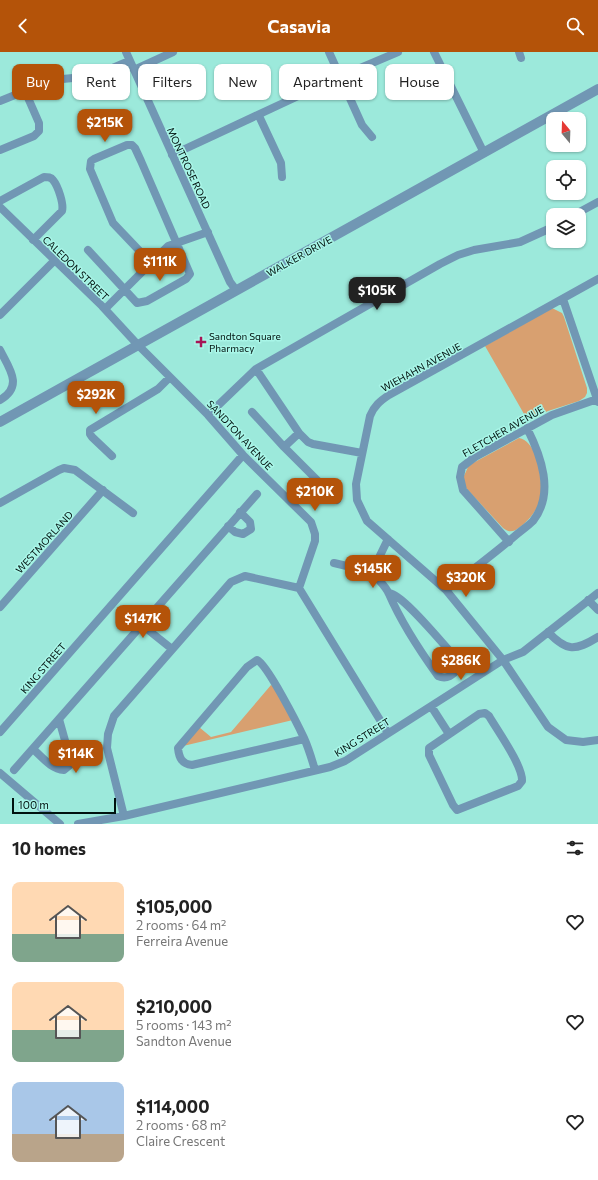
<!DOCTYPE html>
<html lang="en">
<head>
<meta charset="utf-8">
<style>
  body { margin:0; font-family:Commissioner,sans-serif; background:#f6f6f6; color:#222; height:100vh; display:flex; flex-direction:column; font-size:15px; white-space:nowrap }
  * { box-sizing:border-box; margin:0 }
  p { font-size:13px; color:#767676 }
  .icon { flex:none; width:22px; height:22px; fill:none; stroke:currentColor; stroke-width:2; stroke-linecap:round; stroke-linejoin:round }
  .map { position:relative; height:772px; overflow:hidden }
  .sheet { display:flex; flex-direction:column; background:#fff; flex:1 }
  .sheet>* { flex:none }
  .guide { position:absolute; left:12px; top:12px; width:574px; height:36px; display:flex; gap:8px }
  .needle { width:26px; rotate:341deg }
  .buttons { position:absolute; left:546px; top:60px; display:grid; gap:8px }
  .buttons a { display:grid; place-items:center; width:40px; height:40px; border-radius:8px; background:#fff; box-shadow:0 1px 3px #0004; font-size:20px }
  .scale { position:absolute; left:12px; bottom:10px; width:104px; box-sizing:border-box; padding-left:4px; border:2px solid #00120f; border-top:0; font-size:11px; line-height:14px; white-space:nowrap; color:#00120f; -webkit-text-stroke:3px #a9f6e8; paint-order:stroke }
  .price { position:absolute; translate:-50% -34px; padding:0 9px; border-radius:8px; background:#b45309; color:#fff; font-size:13px; line-height:26px; filter:drop-shadow(0 1px 2px #0008) }
  .price::after { content:''; position:absolute; left:50%; top:24px; width:12px; height:9px; margin-left:-6px; background:inherit; clip-path:polygon(0 0,100% 0,50% 100%) }
  .price.active { background:#222; color:#fff }
  ul { padding:0; list-style:none }
  li { display:flex; align-items:center; gap:12px; height:100px; padding:0 12px }
  li span { display:grid; place-items:center; flex:none; width:112px; height:80px; border-radius:8px; color:#555 }
  li>.icon { margin-inline-start:auto }
  span .icon { width:48px; height:48px; fill:#fffc; stroke-width:1 }
  li b { font-size:17px }
  h2 { display:flex; justify-content:space-between; align-items:center; height:48px; padding:0 12px; font-size:17px }
  .tag { padding:0 14px; border-radius:8px; background:#fff; box-shadow:0 1px 3px #0004; font-size:14px; line-height:36px }
  .tag.active { background:#b45309; color:#fff }
  header { display:flex; justify-content:space-between; align-items:center; height:52px; padding:0 12px; background:#b45309; color:#fff; font-size:18px; font-weight:700 }
  .map>svg:first-child { display:block }
  .green { fill:#d8a070 }
  .lines { fill:none; stroke-linecap:round; stroke-linejoin:round }
  .minor { stroke:#7197b4; stroke-width:8 }
  .tertiary { stroke:#7197b4; stroke-width:10 }
  .poi-dot { fill:#a61556; stroke:#a9f6e8; stroke-width:1.5 }
  .labels { text-anchor:middle; dominant-baseline:central; stroke-width:3; stroke-linejoin:round; paint-order:stroke }
  .street-label { font-size:10px; fill:#00120f; stroke:#a9f6e8 }
  .poi-label { font-size:10px; fill:#00120f; stroke:#a9f6e8; text-anchor:start }
</style>
</head>
<body>
<header><svg class="icon" aria-label="back" viewBox="0 0 24 24"><path d="M15 5l-7 7 7 7"/></svg>Casavia<svg class="icon" aria-label="search" viewBox="0 0 24 24"><circle cx="10" cy="10" r="6"/><path d="M15 15l6 6"/></svg></header>
<div class="map">
<svg width="598" height="772" viewBox="0 0 598 772">
  <rect width="100%" height="100%" fill="#9ce9db"/>
  <path class="green" d="M 552,256 L 562,261 L 564,265 L 587,336 L 587,341 L 585,345 L 579,349 L 548,359 L 528,369 L 485,294 Z
    M 519,386 C 539,389 545,436 539,452 C 534,462 528,469 520,475 C 514,480 509,481 503,476 L 466,436 L 463,426 L 468,415 L 473,411 Z
    M 271,633 L 273,634 L 293,668 L 183,694 L 199,675 L 211,685 L 231,680 Z"/>
  <g class="lines">
    <path class="minor" d="M 126,0 L 230,230 L 236,238
      M 329,0 L 362,73 L 372,85
      M 434,0 L 484,101
      M 519,0 L 521,6
      M 134,18 L 173,0
      M 0,49 L 52,28 L 94,24 L 129,9
      M 259,64 L 281,111 L 282,125
      M 0,98 L 34,84 L 39,79 L 39,71 L 25,39
      M 172,103 L 339,25 L 398,0
      M 0,149 L 44,125 C 48,125 51,125 53,128 C 58,134 64,152 62,159 L 33,188
      M 0,155 L 102,254 L 137,292 L 208,363 L 243,403 L 311,470 L 315,482 L 315,489 L 299,536 L 388,681
      M 574,163 L 598,150
      M 88,198 L 137,251 L 147,249 L 186,227 L 190,222 L 141,109 L 135,96 L 132,93 L 127,93 L 94,107 L 91,109 L 90,117 L 113,171 L 151,211
      M 598,227 L 389,343 C 380,349 374,354 370,364 L 356,432 L 357,448 L 367,469 L 446,538 L 503,608 L 548,675 L 566,688 L 583,690 L 598,688
      M 563,247 L 598,350
      M 105,257 L 168,194 L 208,180
      M 0,263 L 54,209
      M 0,298 C 9,316 24,334 0,348
      M 256,317 L 299,381 L 308,390 L 313,392 L 362,401
      M 252,360 L 284,395 L 337,448
      M 208,363 L 256,317 L 440,212 L 458,203 L 474,198 L 520,190 L 553,175
      M 284,395 L 299,381
      M 112,404 L 92,385 L 90,382 L 90,378 L 158,337 L 170,325
      M 0,451 L 59,418 L 64,416 L 75,418 L 133,461
      M 228,474 L 235,480 L 243,482 L 251,477 L 250,470 L 240,460
      M 509,490 L 463,438 L 460,425 L 462,415 L 475,405 L 552,363 L 597,347
      M 334,511 L 372,520 L 388,487
      M 372,520 C 377,527 386,534 389,542 C 401,570 420,599 438,624 C 447,628 453,623 459,616 L 457,607 C 445,595 403,542 389,541
      M 446,538 C 470,520 494,502 516,483 C 522,478 528,474 533,469 C 555,441 541,404 527,376
      M 588,548 L 598,558
      M 0,555 L 103,438
      M 142,573 L 172,597
      M 548,580 C 567,600 575,599 598,585
      M 431,654 L 449,682
      M 485,661 L 489,664 C 497,678 523,714 522,729 L 518,734 L 457,758 L 453,753 L 429,703 L 429,696 L 479,662 Z
      M 0,680 L 243,403
      M 304,687 L 192,713 C 182,712 179,706 178,696 L 247,615 L 257,608 C 267,612 298,673 304,686 C 309,697 312,708 315,718
      M 33,697 C 42,705 51,717 64,718 L 70,713 L 71,710 L 59,667
      M 14,718 L 257,442
      M 0,721 L 60,772
      M 124,764 L 107,696 L 108,682 L 114,664 L 231,530 L 245,524 L 299,536
      M 78,772 L 124,764 L 330,715 L 345,709 L 503,608 L 523,600 L 598,541"/>
    <path class="tertiary" d="M 0,370 L 598,37"/>
  </g>
  <path class="poi-dot" d="M199 284h4v4h4v4h-4v4h-4v-4h-4v-4h4z"/>
  <g class="labels">
    <g class="street-label">
      <text transform="translate(189 116) rotate(65)">MONTROSE ROAD</text>
      <text transform="translate(299 204) rotate(-29)">WALKER DRIVE</text>
      <text transform="translate(76 216) rotate(44)">CALEDON STREET</text>
      <text transform="translate(421 315) rotate(-29)">WIEHAHN AVENUE</text>
      <text transform="translate(503 379) rotate(-30)">FLETCHER AVENUE</text>
      <text transform="translate(240 383) rotate(47)">SANDTON AVENUE</text>
      <text transform="translate(44 490) rotate(-48)">WESTMORLAND</text>
      <text transform="translate(43 616) rotate(-49)">KING STREET</text>
      <text transform="translate(362 685) rotate(-32)">KING STREET</text>
    </g>
    <g class="poi-label">
      <text x="209" y="284">Sandton Square<tspan x="209" dy="12">Pharmacy</tspan></text>
    </g>
  </g>
</svg>
<div class="buttons">
<a><svg class="needle" viewBox="-14 -14 28 28"><path d="M0-13l5 13h-10z" fill="#e53935"/><path d="M0 13l5-13h-10z" fill="#767676"/></svg></a>
<a><svg class="icon" aria-label="locate" viewBox="0 0 24 24"><circle cx="12" cy="12" r="6"/><path d="M12 2v4M12 18v4M2 12h4M18 12h4"/></svg></a>
<a><svg class="icon" aria-label="layers" viewBox="0 0 24 24"><path d="M12 4l9 5-9 5-9-5zM3 14l9 5 9-5"/></svg></a>
</div>
<div class="scale">100 m</div>
<b class="price" style="left:105px;top:91px">$215K</b>
<b class="price" style="left:160px;top:230px">$111K</b>
<b class="price active" style="left:377px;top:259px">$105K</b>
<b class="price" style="left:96px;top:363px">$292K</b>
<b class="price" style="left:315px;top:460px">$210K</b>
<b class="price" style="left:373px;top:537px">$145K</b>
<b class="price" style="left:466px;top:546px">$320K</b>
<b class="price" style="left:143px;top:587px">$147K</b>
<b class="price" style="left:461px;top:629px">$286K</b>
<b class="price" style="left:76px;top:722px">$114K</b>
<div class="guide">
<a class="tag active">Buy</a>
<a class="tag">Rent</a>
<a class="tag">Filters</a>
<a class="tag">New</a>
<a class="tag">Apartment</a>
<a class="tag">House</a>
</div>
</div>
<section class="sheet">
<h2>10 homes<svg class="icon" aria-label="filters" viewBox="0 0 24 24"><path d="M4 7h16M4 17h16"/><circle cx="9" cy="7" r="2"/><circle cx="15" cy="17" r="2"/></svg></h2>
<ul>
<li><span style="background:linear-gradient(#ffd9b3 65%,#7fa58c 0)"><svg class="icon" aria-label="home" viewBox="0 0 24 24"><path d="M3 11l9-7 9 7M6 9v11h12V9"/></svg></span><div><b>$105,000</b><p>2 rooms · 64 m²</p><p>Ferreira Avenue</p></div><svg class="icon" aria-label="heart" viewBox="0 0 24 24"><path d="M12 20l-8-8c-3-5 5-10 8-4 3-6 11-1 8 4z"/></svg></li>
<li><span style="background:linear-gradient(#ffd9b3 60%,#7fa58c 0)"><svg class="icon" aria-label="home" viewBox="0 0 24 24"><path d="M3 11l9-7 9 7M6 9v11h12V9"/></svg></span><div><b>$210,000</b><p>5 rooms · 143 m²</p><p>Sandton Avenue</p></div><svg class="icon" aria-label="heart" viewBox="0 0 24 24"><path d="M12 20l-8-8c-3-5 5-10 8-4 3-6 11-1 8 4z"/></svg></li>
<li><span style="background:linear-gradient(#a9c7e8 65%,#b9a48a 0)"><svg class="icon" aria-label="home" viewBox="0 0 24 24"><path d="M3 11l9-7 9 7M6 9v11h12V9"/></svg></span><div><b>$114,000</b><p>2 rooms · 68 m²</p><p>Claire Crescent</p></div><svg class="icon" aria-label="heart" viewBox="0 0 24 24"><path d="M12 20l-8-8c-3-5 5-10 8-4 3-6 11-1 8 4z"/></svg></li>
</ul>
</section>
</body>
</html>
